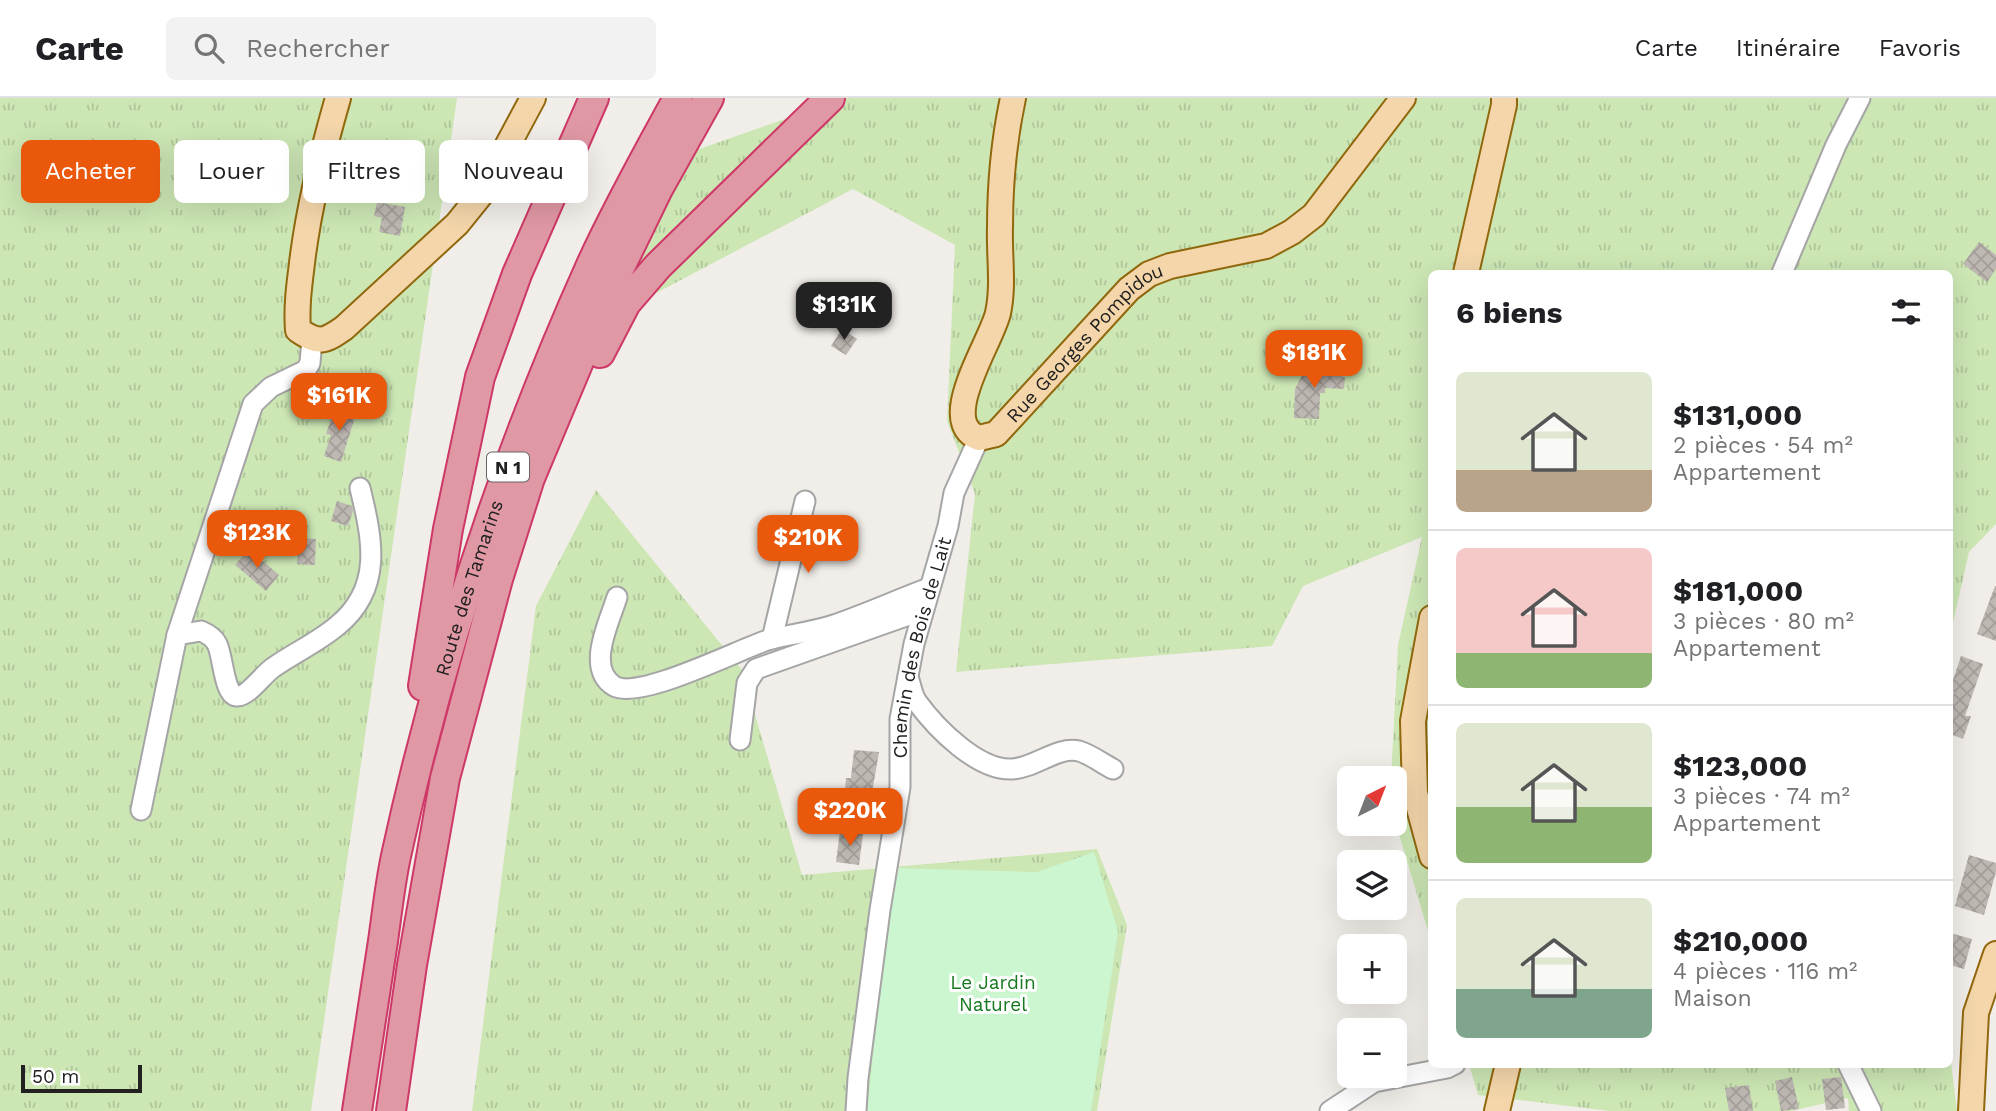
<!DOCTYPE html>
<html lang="fr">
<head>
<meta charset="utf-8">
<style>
  body { margin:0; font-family:"Work Sans",sans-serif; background:#f2f2f2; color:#202124; height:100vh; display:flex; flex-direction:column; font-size:26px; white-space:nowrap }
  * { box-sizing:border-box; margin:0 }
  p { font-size:23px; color:#757577 }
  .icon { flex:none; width:38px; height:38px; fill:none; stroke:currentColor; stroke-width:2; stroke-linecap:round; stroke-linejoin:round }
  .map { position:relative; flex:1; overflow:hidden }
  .details { position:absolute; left:1428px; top:172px; width:525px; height:798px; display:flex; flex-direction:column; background:#fff; border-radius:10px; box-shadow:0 7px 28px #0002 }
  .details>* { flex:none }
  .guide { position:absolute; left:21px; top:42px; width:665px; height:63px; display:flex; gap:14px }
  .needle { width:46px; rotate:42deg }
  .tools { position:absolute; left:1337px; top:668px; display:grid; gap:14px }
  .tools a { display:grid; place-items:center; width:70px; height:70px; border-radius:10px; background:#fff; box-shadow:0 7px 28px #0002; font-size:35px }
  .scale { position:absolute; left:21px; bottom:18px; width:121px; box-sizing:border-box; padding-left:7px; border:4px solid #212121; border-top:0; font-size:19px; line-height:24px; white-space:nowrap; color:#212121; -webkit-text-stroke:5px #fff; paint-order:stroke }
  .price { position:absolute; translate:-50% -60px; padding:0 16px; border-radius:14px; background:#ea580c; color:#fff; font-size:23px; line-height:46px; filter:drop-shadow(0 2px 4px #0008) }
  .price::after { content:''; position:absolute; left:50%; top:42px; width:21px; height:16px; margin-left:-10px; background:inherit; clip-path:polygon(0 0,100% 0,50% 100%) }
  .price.current { background:#222; color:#fff }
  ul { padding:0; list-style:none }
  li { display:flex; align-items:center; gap:21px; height:175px; padding:0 28px }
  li+li { border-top:2px solid #e0e0e0 }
  li span { display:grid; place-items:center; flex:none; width:196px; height:140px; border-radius:10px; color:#555 }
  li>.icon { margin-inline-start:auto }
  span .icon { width:84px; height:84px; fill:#fffc; stroke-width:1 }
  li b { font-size:30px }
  h2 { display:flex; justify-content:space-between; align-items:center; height:84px; padding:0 28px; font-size:30px }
  .pill { padding:0 24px; border-radius:10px; background:#fff; box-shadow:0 7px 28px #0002; font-size:24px; line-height:63px }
  .pill.current { background:#ea580c; color:#fff }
  header { display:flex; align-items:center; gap:42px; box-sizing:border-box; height:98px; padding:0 35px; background:#fff; border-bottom:2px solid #e0e0e0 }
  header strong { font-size:33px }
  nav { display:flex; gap:38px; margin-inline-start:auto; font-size:24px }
  .search { width:490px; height:63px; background:#f2f2f2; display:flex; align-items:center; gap:18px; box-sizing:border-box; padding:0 24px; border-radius:10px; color:#757577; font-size:26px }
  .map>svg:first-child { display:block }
  .grass { fill:url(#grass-tufts) }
  .park { fill:#cbf6cf }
  .building { fill:url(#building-cross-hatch) }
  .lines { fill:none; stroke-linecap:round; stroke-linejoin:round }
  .minor-casing { stroke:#a5a5a5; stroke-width:23 }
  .major-casing { stroke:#91680d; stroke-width:28 }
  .highway-casing { stroke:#cd3868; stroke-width:32 }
  .minor { stroke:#fff; stroke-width:19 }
  .major { stroke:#f4d6aa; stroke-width:24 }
  .highway { stroke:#e098a4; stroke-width:28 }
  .labels { text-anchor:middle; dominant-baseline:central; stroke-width:6; stroke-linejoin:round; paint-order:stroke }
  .shield { fill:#fff; stroke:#646464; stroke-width:2 }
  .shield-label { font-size:18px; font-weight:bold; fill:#212121 }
  .street-label { font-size:19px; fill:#212121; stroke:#fff }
  .park-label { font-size:19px; fill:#167920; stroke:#fff }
</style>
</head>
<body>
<header>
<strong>Carte</strong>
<div class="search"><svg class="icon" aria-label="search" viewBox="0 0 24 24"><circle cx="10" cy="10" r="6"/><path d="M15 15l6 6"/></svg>Rechercher</div>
<nav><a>Carte</a><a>Itinéraire</a><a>Favoris</a></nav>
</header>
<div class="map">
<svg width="1996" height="1013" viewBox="0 0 1996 1013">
  <defs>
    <pattern id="grass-tufts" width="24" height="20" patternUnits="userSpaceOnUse" patternTransform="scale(1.75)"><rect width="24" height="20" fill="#cce6b4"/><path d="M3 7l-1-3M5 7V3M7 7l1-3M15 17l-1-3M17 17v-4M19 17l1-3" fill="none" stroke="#afc59a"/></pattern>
    <pattern id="building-cross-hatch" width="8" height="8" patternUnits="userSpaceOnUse" patternTransform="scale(1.75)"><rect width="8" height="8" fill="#beb8b2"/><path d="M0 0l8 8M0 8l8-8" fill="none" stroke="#a39e99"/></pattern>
  </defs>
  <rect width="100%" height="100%" fill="#f1eee9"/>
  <path class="grass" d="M 0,0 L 457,0 L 311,1013 L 0,1013 Z
    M 844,0 L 1996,0 L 1996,426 L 1969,454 L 1950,538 L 1950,175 L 1432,175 L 1431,843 L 1395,723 L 1395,681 L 1391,681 L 1398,547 L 1422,439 L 1303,488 L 1272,548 L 956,574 L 975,396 L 947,323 L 955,147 L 853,91 L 628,210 L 623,78 Z
    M 596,392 L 742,572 L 802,777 L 1097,751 L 1127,827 L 1097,1013 L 472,1013 L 536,508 Z
    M 1950,956 L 1957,1013 L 1849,1013 L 1848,1000 L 1791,1013 L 1610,1013 L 1478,997 L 1469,966 L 1950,966 Z"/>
  <path class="park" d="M 1094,754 L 1118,833 L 1091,1013 L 867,1013 L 893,770 L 1037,774 Z"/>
  <path class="building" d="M 377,104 L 405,109 L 400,138 L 379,134 L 382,120 L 374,118 Z
    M 1979,144 L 1996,157 L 1996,171 L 1987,184 L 1963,166 Z
    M 842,231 L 857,241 L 846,257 L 831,248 Z
    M 1309,264 L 1345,280 L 1344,291 L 1325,290 L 1325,295 L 1320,295 L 1319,321 L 1294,320 L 1295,291 Z
    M 335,309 L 356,316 L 341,364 L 324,358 L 331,337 L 326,336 Z
    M 337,403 L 352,408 L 353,413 L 348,428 L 331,423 Z
    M 299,440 L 316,441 L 315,467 L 297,466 Z
    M 249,451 L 279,477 L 266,493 L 235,467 Z
    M 1995,488 L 1996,488 L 1996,543 L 1977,536 Z
    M 1961,558 L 1983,566 L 1965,618 L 1971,618 L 1963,641 L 1950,636 L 1950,608 L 1954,594 L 1950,591 Z
    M 854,652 L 879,654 L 872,695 L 845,692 L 846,680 L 851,680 Z
    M 840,733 L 863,736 L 859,767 L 836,764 Z
    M 1969,757 L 1996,765 L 1996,774 L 1984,817 L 1955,808 Z
    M 1950,835 L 1972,841 L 1964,871 L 1950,867 Z
    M 1792,979 L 1799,1011 L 1781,1013 L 1775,983 Z
    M 1841,979 L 1845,1010 L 1826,1012 L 1822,981 Z
    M 1749,987 L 1753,1013 L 1729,1013 L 1725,990 Z"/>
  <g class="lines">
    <defs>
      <g id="minor">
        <path d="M 1782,175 L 1836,47 L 1860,0"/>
        <path d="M 617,499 C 610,523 585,570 614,588 C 639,603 741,550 771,541 C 792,536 813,534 834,527 C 866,516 897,502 929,490"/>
        <path d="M 177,537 L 201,533 C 208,536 214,540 217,546 C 223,557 224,598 237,598 C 248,599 264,575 274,569 C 294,555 318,544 337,528 C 384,490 372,440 360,390"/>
        <path d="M 772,541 L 805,403"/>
        <path d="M 908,579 C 911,587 912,597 917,604 C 936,630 978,673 1012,671 C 1035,670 1057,648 1079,653 C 1090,656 1103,666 1113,671"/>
        <path d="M 740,642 L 747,585 L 756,571 L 923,512"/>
        <path d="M 141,712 L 177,537 L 253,306 L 271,289 L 306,272 L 310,265 L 312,241"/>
        <path d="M 1848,966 L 1871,1013"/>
        <path id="s1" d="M 856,1013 L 858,980 L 880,812 L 900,689 L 900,621 L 914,546 L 948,428 L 954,395 L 979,340"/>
        <path d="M 1330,1013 L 1374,984 L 1447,970 L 1455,966"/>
      </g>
      <g id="major">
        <path d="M 338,0 C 323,52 310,104 303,157 C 300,182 296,206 298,232 C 319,246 324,244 344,230 L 457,126 L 482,95 L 533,0"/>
        <path id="s2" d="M 1013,0 C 1004,42 1000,86 1000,129 C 999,158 1004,187 998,215 C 991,245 936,324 979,340 L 996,336 L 1129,191 L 1149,176 L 1170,168 L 1266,148 L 1292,134 L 1314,117 L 1403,0"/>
        <path d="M 1466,175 L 1504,7 L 1504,0"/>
        <path d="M 1432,520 L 1413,623 L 1415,695 L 1432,758"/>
        <path d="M 1497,1013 L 1508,966"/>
        <path d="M 1971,1013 L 1976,915 L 1996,856"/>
      </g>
      <g id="highway">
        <path d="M 600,255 L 626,205 L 658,168 L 830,0"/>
        <path d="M 423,588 L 448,431 L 480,279 L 517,176 L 594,0"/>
        <path id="s3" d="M 357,1013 C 366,956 374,900 383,843 C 387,815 390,786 396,758 C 440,555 506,356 591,167 C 617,110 648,55 678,0"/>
        <path d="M 391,1013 L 412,867 L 445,680 L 498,481 L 530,380 L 608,194 L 658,91 L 709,0"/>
      </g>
    </defs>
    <use href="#minor" class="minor-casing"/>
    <use href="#major" class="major-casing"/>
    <use href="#highway" class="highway-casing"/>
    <use href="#minor" class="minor"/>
    <use href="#major" class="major"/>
    <use href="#highway" class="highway"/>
  </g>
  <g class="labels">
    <rect class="shield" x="487" y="354.5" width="42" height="29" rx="5"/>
    <g class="shield-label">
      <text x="508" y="369">N 1</text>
    </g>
    <g class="street-label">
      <text stroke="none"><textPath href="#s2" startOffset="500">Rue Georges Pompidou</textPath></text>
      <text stroke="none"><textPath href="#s3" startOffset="536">Route des Tamarins</textPath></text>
      <text stroke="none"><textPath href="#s1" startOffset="469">Chemin des Bois de Lait</textPath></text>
    </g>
    <g class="park-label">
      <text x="993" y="884">Le Jardin<tspan x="993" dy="22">Naturel</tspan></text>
    </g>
  </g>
</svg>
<div class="tools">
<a><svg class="needle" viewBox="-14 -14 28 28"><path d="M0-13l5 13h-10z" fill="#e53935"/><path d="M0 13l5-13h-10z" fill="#757577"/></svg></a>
<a><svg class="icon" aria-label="layers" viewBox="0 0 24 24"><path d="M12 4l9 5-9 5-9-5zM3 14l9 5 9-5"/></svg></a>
<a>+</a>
<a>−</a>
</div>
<div class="scale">50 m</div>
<b class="price current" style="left:844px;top:244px">$131K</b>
<b class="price" style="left:1314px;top:292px">$181K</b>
<b class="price" style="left:339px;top:335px">$161K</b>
<b class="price" style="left:257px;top:472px">$123K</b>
<b class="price" style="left:808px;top:477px">$210K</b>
<b class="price" style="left:850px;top:750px">$220K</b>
<div class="guide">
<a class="pill current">Acheter</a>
<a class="pill">Louer</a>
<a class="pill">Filtres</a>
<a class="pill">Nouveau</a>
</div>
<section class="details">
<h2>6 biens<svg class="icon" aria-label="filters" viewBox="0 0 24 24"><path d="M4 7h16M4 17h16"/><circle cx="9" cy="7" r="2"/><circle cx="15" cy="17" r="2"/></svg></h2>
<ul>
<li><span style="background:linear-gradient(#dfe7d0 70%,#b9a48a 0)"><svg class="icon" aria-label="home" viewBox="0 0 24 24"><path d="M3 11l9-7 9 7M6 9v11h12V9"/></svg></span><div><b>$131,000</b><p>2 pièces · 54 m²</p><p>Appartement</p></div></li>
<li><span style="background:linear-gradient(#f6c9c9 75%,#8fb573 0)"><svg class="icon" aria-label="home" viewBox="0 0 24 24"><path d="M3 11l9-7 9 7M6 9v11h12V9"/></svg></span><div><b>$181,000</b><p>3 pièces · 80 m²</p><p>Appartement</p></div></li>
<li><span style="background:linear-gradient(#dfe7d0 60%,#8fb573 0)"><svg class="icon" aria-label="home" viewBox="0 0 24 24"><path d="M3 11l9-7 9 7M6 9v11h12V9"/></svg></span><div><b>$123,000</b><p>3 pièces · 74 m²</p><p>Appartement</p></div></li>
<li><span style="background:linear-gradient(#dfe7d0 65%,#7fa58c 0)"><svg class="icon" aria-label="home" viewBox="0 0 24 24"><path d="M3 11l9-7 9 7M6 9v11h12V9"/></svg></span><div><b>$210,000</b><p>4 pièces · 116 m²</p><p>Maison</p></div></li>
</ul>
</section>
</div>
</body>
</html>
